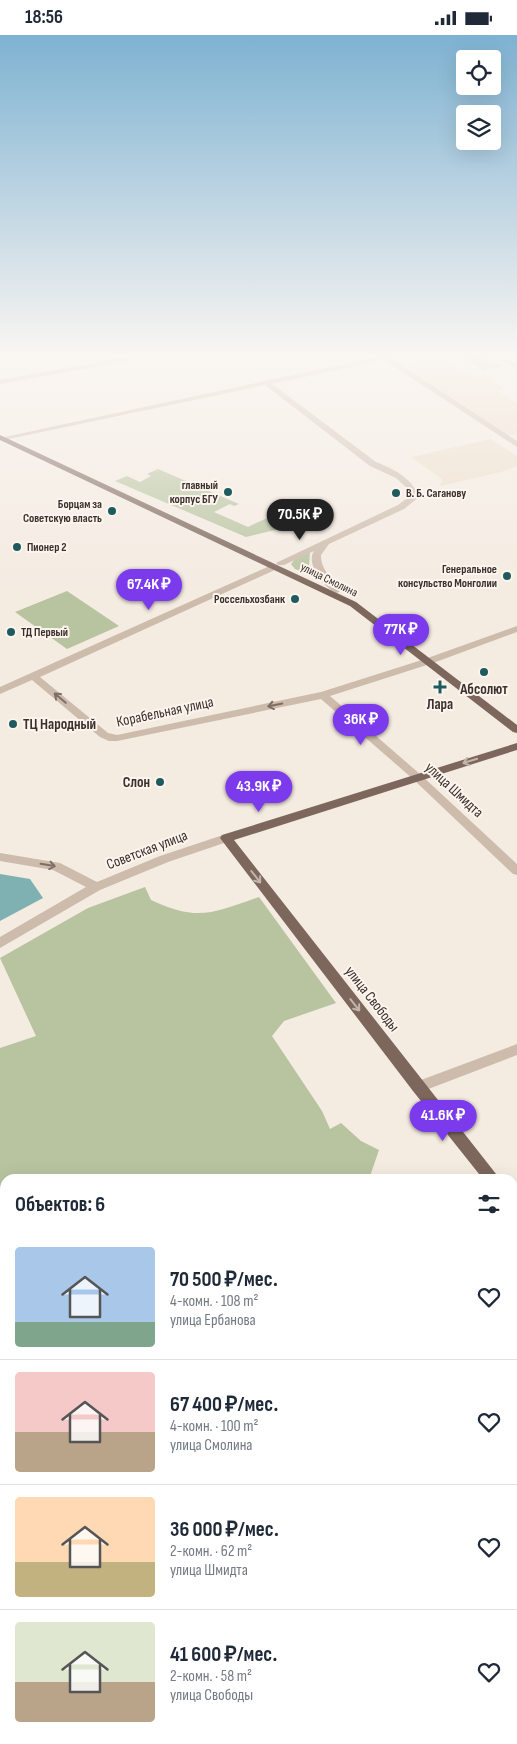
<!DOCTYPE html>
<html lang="ru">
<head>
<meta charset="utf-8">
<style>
  body { margin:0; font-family:"Sofia Sans Condensed",sans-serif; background:#f2f2f3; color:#1f2937; height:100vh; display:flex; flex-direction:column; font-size:19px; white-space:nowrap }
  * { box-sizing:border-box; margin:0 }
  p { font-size:16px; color:#747a83 }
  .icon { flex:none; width:28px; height:28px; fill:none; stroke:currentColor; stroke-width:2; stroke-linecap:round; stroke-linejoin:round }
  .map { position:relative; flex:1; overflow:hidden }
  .details { position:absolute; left:0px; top:1139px; width:518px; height:571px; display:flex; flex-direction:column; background:#fff; border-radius:15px 15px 0 0; box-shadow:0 5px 20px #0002 }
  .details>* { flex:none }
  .tools { position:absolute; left:456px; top:15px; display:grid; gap:10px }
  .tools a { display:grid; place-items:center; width:45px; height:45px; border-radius:5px; background:#fff; box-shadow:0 5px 20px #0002; font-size:25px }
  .price { position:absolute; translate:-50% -42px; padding:0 11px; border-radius:18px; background:#7c3aed; color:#fff; font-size:16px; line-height:32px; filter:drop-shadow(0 1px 2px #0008) }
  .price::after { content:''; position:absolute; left:50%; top:30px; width:15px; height:11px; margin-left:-8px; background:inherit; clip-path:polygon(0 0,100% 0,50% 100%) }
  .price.selected { background:#222; color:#fff }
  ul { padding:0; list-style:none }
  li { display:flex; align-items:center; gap:15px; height:125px; padding:0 15px }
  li+li { border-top:1px solid #e0e1e3 }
  li span { display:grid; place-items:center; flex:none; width:140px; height:100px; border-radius:5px; color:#555 }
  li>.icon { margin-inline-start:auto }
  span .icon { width:60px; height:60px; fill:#fffc; stroke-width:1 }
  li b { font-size:21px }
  h2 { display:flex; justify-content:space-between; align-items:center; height:60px; padding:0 15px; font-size:21px }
  .status { display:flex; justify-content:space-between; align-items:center; height:35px; padding:0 25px; background:#fff; direction:ltr }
  .status svg { height:14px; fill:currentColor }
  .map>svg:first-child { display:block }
  .green { fill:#b8c4a0 }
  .plaza { fill:#ecdcc8 }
  .water { fill:#7fb0b2 }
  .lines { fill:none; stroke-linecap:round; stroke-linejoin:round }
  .minor { fill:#cdbbac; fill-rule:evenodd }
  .major { fill:#7d675c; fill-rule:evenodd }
  .oneway { stroke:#7d6f65 }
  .oneway2 { stroke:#c2b5ac }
  .poi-dot { fill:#1f5a5e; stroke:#fbf5ee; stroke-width:2 }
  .labels { text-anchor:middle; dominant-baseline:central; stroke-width:4; stroke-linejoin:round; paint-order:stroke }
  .far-poi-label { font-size:12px; font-weight:bold; fill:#3b302b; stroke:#fbf5ee; text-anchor:end }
  .far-street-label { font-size:12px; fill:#3b302b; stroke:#fbf5ee }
  .poi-label { font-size:15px; font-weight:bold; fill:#3b302b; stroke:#fbf5ee }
  .street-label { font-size:15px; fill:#3b302b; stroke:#fbf5ee }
</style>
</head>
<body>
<div class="status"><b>18:56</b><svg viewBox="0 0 49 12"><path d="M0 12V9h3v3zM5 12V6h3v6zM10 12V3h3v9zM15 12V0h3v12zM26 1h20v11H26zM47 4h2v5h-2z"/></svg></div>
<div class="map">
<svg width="517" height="1709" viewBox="0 0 517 1709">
  <rect width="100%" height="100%" fill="#f4ebe1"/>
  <path class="green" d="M 466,321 L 485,321 L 498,329 L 506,331 L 484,335 L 463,323 Z
    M 158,434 L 239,469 L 234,471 L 230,469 L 214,477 L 248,492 C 263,485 276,476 293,483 L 288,486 L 296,490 L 246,502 L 115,446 L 127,441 L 140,447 L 151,441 L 147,439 Z
    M 310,517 L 309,532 L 314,542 L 295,534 L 291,529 L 295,524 Z
    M 67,556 L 119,591 L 67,614 L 15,577 Z
    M 145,852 L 151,865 C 198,887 213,878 259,862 L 336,968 L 284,986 L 272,1001 L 322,1076 L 330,1094 L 341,1088 L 361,1106 L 379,1115 L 369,1144 L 5,1144 L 5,1234 L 0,1218 L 0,1013 L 36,1001 L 0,923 L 88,873 Z
    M 513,1331 L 517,1337 L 517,1709 L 189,1709 L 187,1705 L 512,1705 Z"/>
  <path class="plaza" d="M 441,321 L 474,342 L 483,340 L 504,353 L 496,355 L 517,368 L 517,399 L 507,401 L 403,329 Z
    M 491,404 L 517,421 L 517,431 L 501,437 L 440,451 L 442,444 L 411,422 Z"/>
  <path class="water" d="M 0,839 L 30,844 L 43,863 L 0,886 Z
    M 0,1380 L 5,1393 L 5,1705 L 124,1705 L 125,1709 L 0,1709 Z"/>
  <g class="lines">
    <path class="minor" d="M 141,321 L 157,321 L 0,349 L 0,345 L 110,325 Z
      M 381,321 L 395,321 L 391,323 L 517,406 L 517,412 L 384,325 L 272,349 L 376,427 C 394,434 412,443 419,462 L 404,474 L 329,509 L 321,520 C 321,536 332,543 342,555 L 337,558 C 325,554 305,529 314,516 L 284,530 L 278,530 L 276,528 L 398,470 L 410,461 L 406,452 L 396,443 L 370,431 L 265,350 L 4,405 L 0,403 Z
      M 494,321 L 503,321 L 517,330 L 517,335 Z
      M 274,529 L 279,532 L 277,534 L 40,642 L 108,698 L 117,700 L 321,657 L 425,624 L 517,591 L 517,597 L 433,628 L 330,661 L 421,740 L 517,829 L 517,840 L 513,839 L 413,744 L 321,664 L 117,706 L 109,706 L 100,702 L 32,645 L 0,659 L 0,652 Z
      M 226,799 L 230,800 L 232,803 L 230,806 L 168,827 L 100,855 L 0,913 L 0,902 L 86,852 L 53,835 L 0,826 L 0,818 L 60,828 L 97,847 L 160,821 Z
      M 517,1009 L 517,1020 L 418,1058 L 413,1056 L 411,1052 L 413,1048 Z"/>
    <path class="major" d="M 0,400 L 356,567 L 517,690 L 517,698 L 513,697 L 350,571 L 0,405 Z
      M 517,708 L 517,715 L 234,805 L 500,1144 L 483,1144 L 413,1056 L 220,803 L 222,800 Z
      M 512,1162 L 517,1163 L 517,1181 L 512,1179 Z"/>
  </g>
  <defs><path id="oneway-shaft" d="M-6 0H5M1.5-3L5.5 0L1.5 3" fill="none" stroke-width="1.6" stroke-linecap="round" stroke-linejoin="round" transform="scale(1.25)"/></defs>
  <g class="oneway">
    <use href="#oneway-shaft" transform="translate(60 663) rotate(-140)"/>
    <use href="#oneway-shaft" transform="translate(275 670) rotate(168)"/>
    <use href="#oneway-shaft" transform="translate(48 830) rotate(10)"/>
  </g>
  <g class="oneway2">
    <use href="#oneway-shaft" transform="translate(470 726) rotate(163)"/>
    <use href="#oneway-shaft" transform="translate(256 842) rotate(52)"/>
    <use href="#oneway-shaft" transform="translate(355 970) rotate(52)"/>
  </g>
  <linearGradient id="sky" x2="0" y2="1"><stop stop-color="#7eb2d2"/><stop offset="0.57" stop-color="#faf6f2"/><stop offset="1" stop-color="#faf6f2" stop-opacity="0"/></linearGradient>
  <rect width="517" height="561" fill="url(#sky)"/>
  <g class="poi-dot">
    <circle cx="228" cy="457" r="5"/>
    <circle cx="396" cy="458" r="5"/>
    <circle cx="112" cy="476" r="5"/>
    <circle cx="17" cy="512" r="5"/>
    <circle cx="507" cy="541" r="5"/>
    <circle cx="295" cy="564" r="5"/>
    <circle cx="11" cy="597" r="5"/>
    <circle cx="484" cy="637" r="5"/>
    <path d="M437.5 644.5h5v5h5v5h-5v5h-5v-5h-5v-5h5z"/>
    <circle cx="13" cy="689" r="5"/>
    <circle cx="160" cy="747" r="5"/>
  </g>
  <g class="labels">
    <g class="far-poi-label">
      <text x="218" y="450">главный<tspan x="218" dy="14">корпус БГУ</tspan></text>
      <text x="406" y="458" text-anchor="start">В. Б. Саганову</text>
      <text x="102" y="469">Борцам за<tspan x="102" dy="14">Советскую власть</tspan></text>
      <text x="27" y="512" text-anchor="start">Пионер 2</text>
      <text x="497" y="534">Генеральное<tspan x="497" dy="14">консульство Монголии</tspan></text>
      <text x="285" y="564">Россельхозбанк</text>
      <text x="21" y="597" text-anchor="start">ТД Первый</text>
    </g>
    <g class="far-street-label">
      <text transform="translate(329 545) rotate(26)">улица Смолина</text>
    </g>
    <g class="poi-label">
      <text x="484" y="654">Абсолют</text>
      <text x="440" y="669">Лара</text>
      <text x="23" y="689" text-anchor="start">ТЦ Народный</text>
      <text x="150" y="747" text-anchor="end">Слон</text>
    </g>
    <g class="street-label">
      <text transform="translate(165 677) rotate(-12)">Корабельная улица</text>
      <text transform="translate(454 755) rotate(43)">улица Шмидта</text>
      <text transform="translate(147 815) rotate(-21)">Советская улица</text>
      <text transform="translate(372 964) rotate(52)">улица Свободы</text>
    </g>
  </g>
</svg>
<div class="tools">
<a><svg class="icon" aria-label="locate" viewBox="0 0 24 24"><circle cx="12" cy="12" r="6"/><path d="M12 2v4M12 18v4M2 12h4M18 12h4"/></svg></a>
<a><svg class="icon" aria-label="layers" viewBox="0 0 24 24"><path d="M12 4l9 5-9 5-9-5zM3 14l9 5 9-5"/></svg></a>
</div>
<b class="price selected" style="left:300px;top:506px">70.5K ₽</b>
<b class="price" style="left:149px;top:576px">67.4K ₽</b>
<b class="price" style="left:401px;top:621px">77K ₽</b>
<b class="price" style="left:361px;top:711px">36K ₽</b>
<b class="price" style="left:259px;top:778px">43.9K ₽</b>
<b class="price" style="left:443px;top:1107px">41.6K ₽</b>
<section class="details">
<h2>Объектов: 6<svg class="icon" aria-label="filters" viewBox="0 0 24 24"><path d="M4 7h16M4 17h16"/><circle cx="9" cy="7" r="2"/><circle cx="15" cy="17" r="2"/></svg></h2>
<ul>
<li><span style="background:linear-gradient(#a9c7e8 75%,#7fa58c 0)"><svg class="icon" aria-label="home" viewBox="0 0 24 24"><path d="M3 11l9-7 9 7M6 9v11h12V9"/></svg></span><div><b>70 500 ₽/мес.</b><p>4-комн. · 108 m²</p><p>улица Ербанова</p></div><svg class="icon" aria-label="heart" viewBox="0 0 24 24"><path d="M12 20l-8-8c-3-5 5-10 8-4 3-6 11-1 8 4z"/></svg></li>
<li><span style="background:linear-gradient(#f6c9c9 60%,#b9a48a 0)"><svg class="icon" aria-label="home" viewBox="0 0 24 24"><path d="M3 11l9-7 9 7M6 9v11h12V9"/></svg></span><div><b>67 400 ₽/мес.</b><p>4-комн. · 100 m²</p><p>улица Смолина</p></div><svg class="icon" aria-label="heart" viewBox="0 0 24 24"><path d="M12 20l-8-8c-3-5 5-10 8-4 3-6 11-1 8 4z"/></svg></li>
<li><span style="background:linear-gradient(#ffd9b3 65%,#c2b280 0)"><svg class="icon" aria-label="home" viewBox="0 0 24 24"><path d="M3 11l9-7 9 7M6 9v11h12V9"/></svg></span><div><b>36 000 ₽/мес.</b><p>2-комн. · 62 m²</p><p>улица Шмидта</p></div><svg class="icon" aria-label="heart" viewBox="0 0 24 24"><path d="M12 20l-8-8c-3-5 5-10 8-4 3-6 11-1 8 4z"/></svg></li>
<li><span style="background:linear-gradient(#dfe7d0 60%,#b9a48a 0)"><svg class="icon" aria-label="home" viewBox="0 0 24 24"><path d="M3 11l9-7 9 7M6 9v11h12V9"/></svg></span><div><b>41 600 ₽/мес.</b><p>2-комн. · 58 m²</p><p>улица Свободы</p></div><svg class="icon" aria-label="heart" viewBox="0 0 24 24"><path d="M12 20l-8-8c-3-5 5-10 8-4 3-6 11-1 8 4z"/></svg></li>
</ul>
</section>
</div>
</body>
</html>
